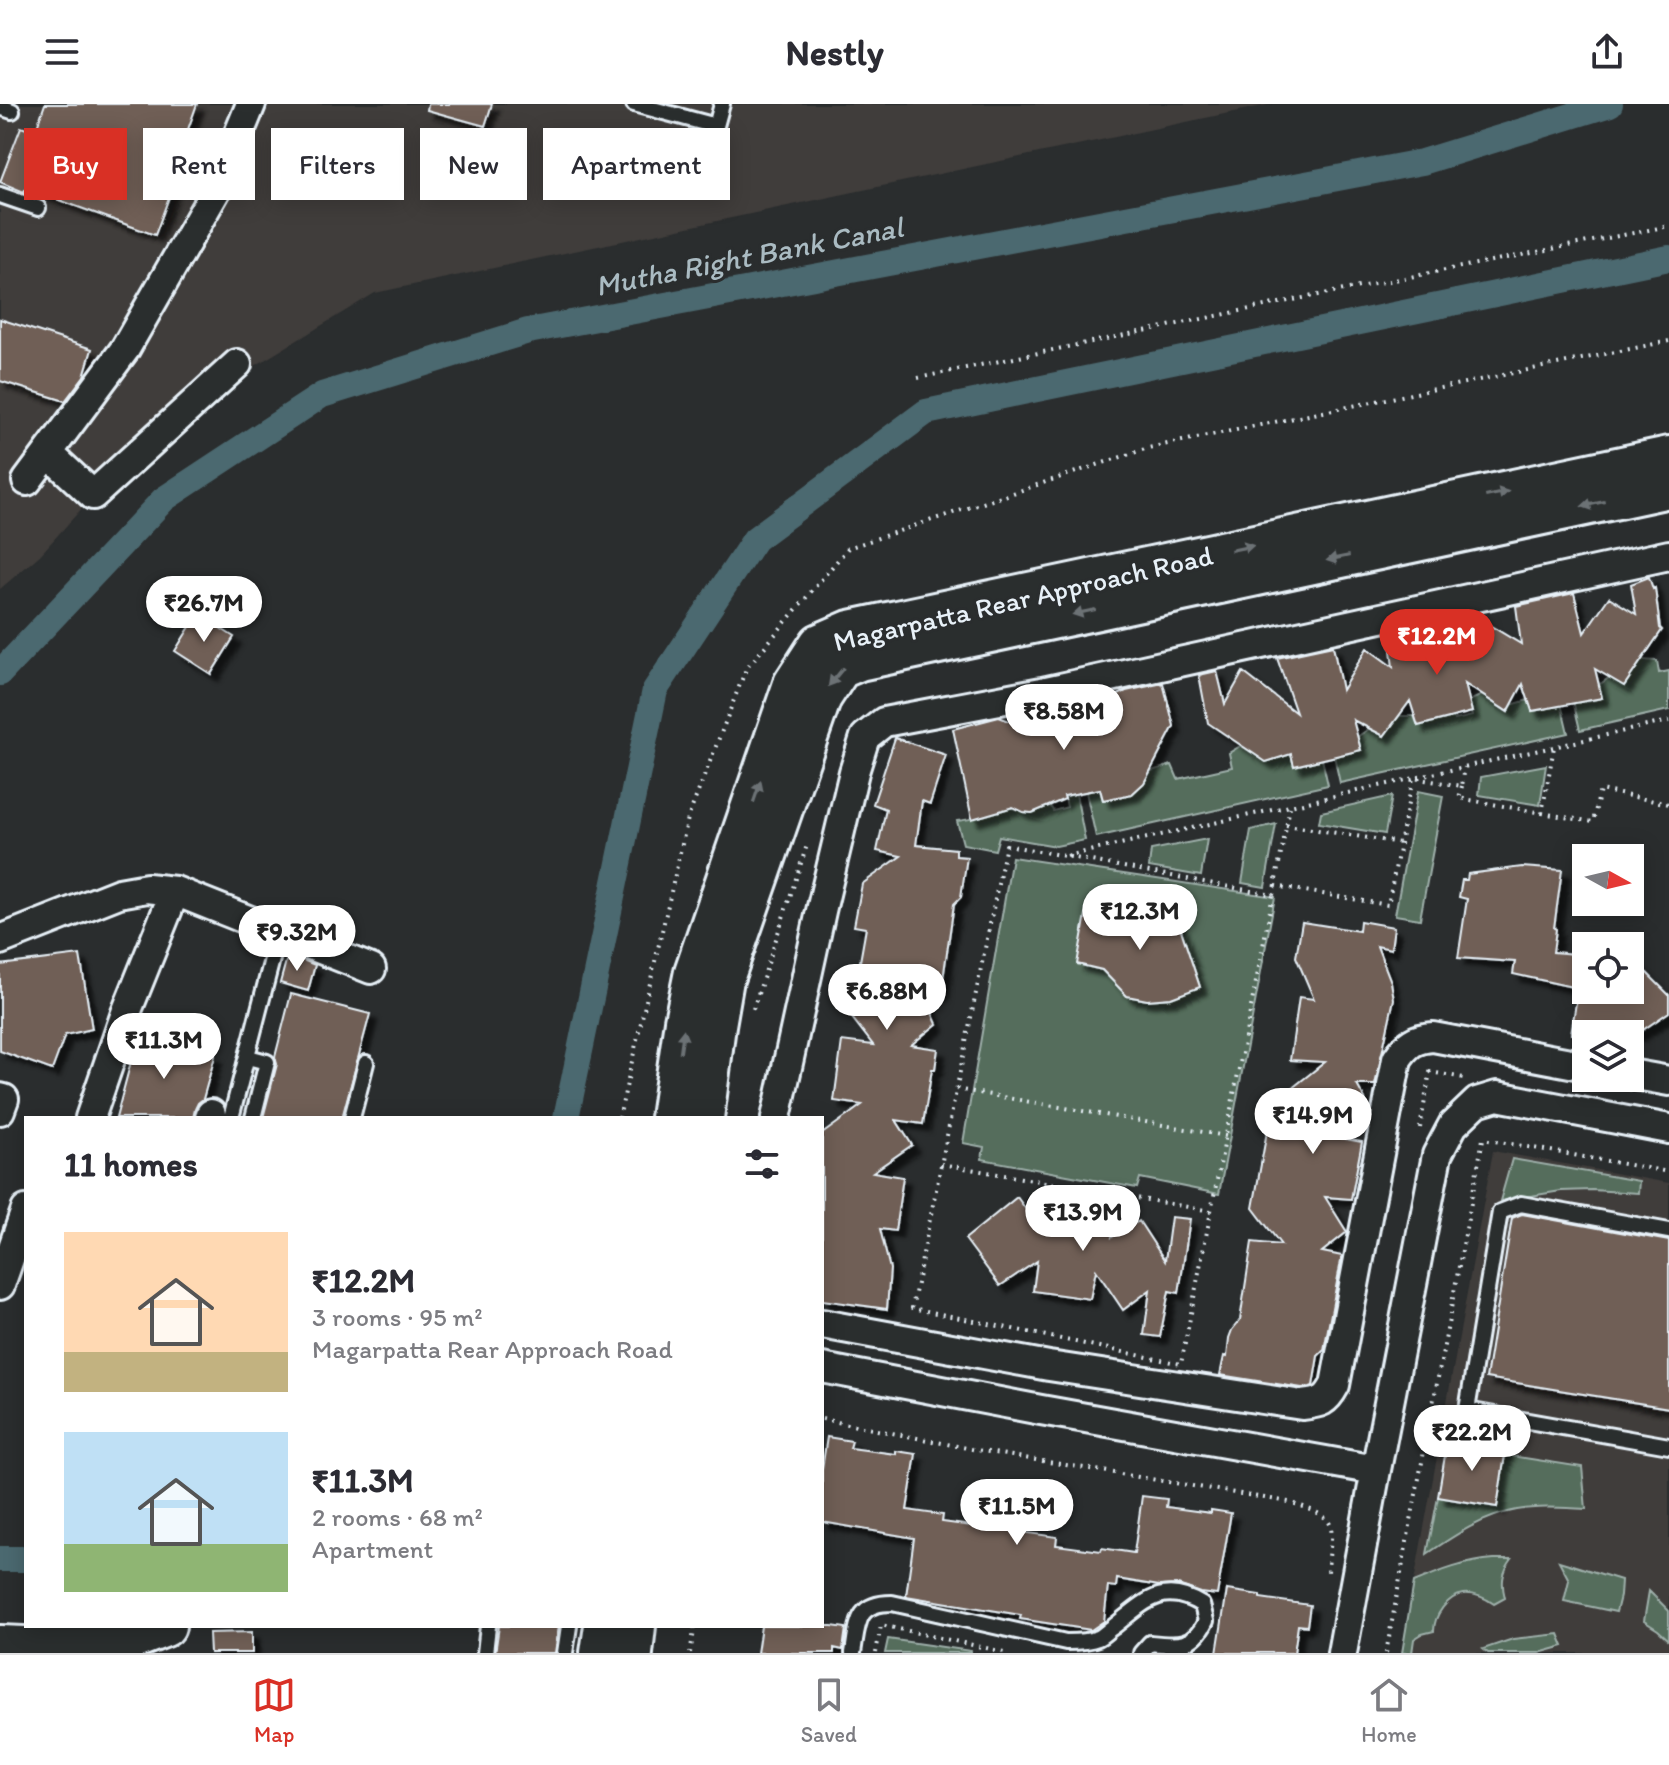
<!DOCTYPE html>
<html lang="en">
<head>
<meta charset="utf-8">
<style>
  body { margin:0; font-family:Itim,sans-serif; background:#f2f2f3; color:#2b2b33; height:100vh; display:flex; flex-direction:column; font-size:30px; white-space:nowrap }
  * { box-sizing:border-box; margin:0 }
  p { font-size:26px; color:#7c7c81 }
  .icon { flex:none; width:44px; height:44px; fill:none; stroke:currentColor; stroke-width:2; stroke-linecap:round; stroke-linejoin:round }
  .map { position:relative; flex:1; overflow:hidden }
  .panel { position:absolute; left:24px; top:1012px; width:800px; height:512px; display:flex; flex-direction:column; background:#fff; border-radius:0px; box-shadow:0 4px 20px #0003 }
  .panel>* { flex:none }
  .hud { position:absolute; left:24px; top:24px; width:800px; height:72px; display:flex; gap:16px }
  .needle { width:52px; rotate:98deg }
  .tools { position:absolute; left:1572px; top:740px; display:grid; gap:16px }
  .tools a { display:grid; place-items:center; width:72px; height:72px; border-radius:0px; background:#fff; box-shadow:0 4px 20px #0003; font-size:40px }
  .price { position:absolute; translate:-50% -68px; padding:0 18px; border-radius:28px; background:#fff; color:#222; font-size:26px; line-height:52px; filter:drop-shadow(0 2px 4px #0008) }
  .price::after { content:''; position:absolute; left:50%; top:48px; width:24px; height:18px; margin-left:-12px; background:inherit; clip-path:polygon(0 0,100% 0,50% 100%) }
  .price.selected { background:#d93025; color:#fff }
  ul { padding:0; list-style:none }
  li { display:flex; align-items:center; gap:24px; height:200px; padding:0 40px }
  li span { display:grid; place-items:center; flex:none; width:224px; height:160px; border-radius:0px; color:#555 }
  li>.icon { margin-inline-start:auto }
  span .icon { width:96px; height:96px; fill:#fffc; stroke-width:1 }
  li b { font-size:34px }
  h2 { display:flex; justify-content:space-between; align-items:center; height:96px; padding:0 40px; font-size:34px }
  .chip { padding:0 28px; border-radius:0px; background:#fff; box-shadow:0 4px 20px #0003; font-size:28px; line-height:72px }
  .chip.selected { background:#d93025; color:#fff }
  header { display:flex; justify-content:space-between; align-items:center; height:104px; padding:0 40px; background:#fff; font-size:36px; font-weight:800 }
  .tabs { display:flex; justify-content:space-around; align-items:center; height:112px; border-top:2px solid #e1e1e2; background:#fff; font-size:22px; color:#7c7c81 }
  .tabs a { display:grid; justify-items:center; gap:4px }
  .tabs .selected { color:#d93025 }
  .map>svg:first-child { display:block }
  .built { fill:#3f3c3a }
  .green { fill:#546d5b; stroke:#9eafaa; stroke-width:2 }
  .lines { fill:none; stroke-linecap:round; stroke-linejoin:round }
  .canal { stroke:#4c6970; stroke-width:26 }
  .building { fill:#6f5f56; stroke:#e8f1f8; stroke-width:2; filter:url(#shadow) }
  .lane-casing { stroke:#e8f1f8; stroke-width:20 }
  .street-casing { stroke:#e8f1f8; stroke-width:34 }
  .secondary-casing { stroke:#e8f1f8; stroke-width:46 }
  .path { stroke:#e8f1f8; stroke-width:4; stroke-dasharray:2 6; stroke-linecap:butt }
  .lane { stroke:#2a2d2e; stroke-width:14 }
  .street { stroke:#2a2d2e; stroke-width:28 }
  .secondary { stroke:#2a2d2e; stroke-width:40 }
  .oneway { fill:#6c7275 }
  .labels { text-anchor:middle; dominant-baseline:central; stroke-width:6; stroke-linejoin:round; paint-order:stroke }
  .street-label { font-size:28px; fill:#e8f1f8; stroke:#2a2d2e }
  .water-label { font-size:30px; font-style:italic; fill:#aabbc2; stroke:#2a2d2e }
</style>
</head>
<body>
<header><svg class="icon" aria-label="menu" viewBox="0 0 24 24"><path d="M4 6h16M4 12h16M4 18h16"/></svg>Nestly<svg class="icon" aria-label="share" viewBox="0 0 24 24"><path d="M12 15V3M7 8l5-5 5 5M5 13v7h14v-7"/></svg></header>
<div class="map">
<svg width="1669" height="1549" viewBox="0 0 1669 1549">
  <defs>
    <filter id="shadow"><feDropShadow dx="7" dy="7" stdDeviation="2" flood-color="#0009"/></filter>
  </defs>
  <rect width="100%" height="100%" fill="#2a2d2e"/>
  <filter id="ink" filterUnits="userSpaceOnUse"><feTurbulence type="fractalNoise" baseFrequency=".0125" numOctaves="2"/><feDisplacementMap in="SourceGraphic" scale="16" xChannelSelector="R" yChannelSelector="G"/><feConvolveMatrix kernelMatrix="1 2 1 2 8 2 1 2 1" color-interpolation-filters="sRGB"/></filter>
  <g filter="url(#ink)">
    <path class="built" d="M 0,0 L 1272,0 L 375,189 L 156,322 L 40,451 L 0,485 Z
      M 1493,1047 L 1669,1079 L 1669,1549 L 1401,1549 Z"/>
    <path class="green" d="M 1642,556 L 1657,557 L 1659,569 L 1669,567 L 1669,606 L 1580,626 L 1571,588 L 1584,585 L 1587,598 L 1602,594 L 1599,581 L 1610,573 L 1624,582 Z
      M 1482,591 L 1507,608 L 1511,601 L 1528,596 L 1533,607 L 1549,604 L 1559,591 L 1568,629 L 1340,679 L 1329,629 L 1345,649 L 1360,646 L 1357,633 L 1369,625 L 1384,632 L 1399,612 L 1414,612 L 1418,622 L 1452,604 L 1455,616 L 1472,612 L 1469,597 Z
      M 1317,633 L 1328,681 L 1096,733 L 1086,688 L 1099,684 L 1103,696 L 1120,693 L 1125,687 C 1141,686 1143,681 1151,667 L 1172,661 L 1178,675 L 1232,663 L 1229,649 L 1242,641 L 1266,658 L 1291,650 L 1294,662 L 1312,658 Z
      M 1546,661 L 1540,701 L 1479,691 L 1481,673 Z
      M 1418,687 L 1443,692 L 1420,815 L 1395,811 Z
      M 1076,690 L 1085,736 L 1056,742 L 999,732 L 995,746 L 963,740 L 957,717 C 975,715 987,711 1003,702 C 1028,707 1024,712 1050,701 L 1053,707 L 1067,703 L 1065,693 Z
      M 1392,692 L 1385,730 L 1319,719 L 1321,708 Z
      M 1276,720 L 1265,783 L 1242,779 L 1251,726 Z
      M 1207,735 L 1201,772 L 1149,763 L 1151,746 Z
      M 1012,753 L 1275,793 L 1219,1090 L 1140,1074 L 1137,1084 L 982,1055 L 984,1043 L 963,1039 Z
      M 1512,1055 L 1639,1077 L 1638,1089 L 1592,1086 L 1561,1087 L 1500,1097 Z
      M 1505,1351 L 1582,1363 L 1586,1405 C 1563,1404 1539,1402 1517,1406 C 1483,1412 1455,1431 1427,1450 L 1438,1393 L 1497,1402 Z
      M 1494,1455 L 1512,1455 C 1502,1468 1501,1479 1505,1494 L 1494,1500 C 1486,1494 1474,1489 1464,1490 C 1447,1492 1434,1512 1434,1527 L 1422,1530 L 1414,1535 L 1412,1549 L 1402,1549 L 1414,1478 C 1440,1467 1466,1457 1494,1455 Z
      M 1559,1457 L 1621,1476 L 1620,1492 L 1616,1508 L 1564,1497 L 1569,1476 Z
      M 1649,1487 L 1669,1507 L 1669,1536 L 1658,1526 L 1644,1517 Z
      M 1559,1530 L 1564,1542 L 1539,1549 L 1488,1549 L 1483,1545 L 1513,1535 Z
      M 888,1535 L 971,1547 L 971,1549 L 885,1549 Z"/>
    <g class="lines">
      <path class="canal" d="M 0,569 L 164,395 L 322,291 L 528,227 L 1422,58 L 1610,0
        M 566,1014 L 655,586 L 755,435 L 926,308 L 1669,154
        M 0,1455 L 26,1455"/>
    </g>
    <path class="building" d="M 45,0 L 197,0 L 171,73 L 176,74 L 155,131 L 26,84 L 24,88 L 0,78 L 21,23 L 35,28 Z
      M 428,0 L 492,0 L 485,22 L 427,6 Z
      M 0,215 L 92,245 L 84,272 L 65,297 L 0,277 Z
      M 1649,473 L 1653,485 L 1655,484 L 1660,524 L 1662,526 L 1624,582 L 1595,565 L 1602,594 L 1532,607 L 1523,580 L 1508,608 L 1465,580 L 1472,608 L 1418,622 L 1410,597 L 1384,632 L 1353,616 L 1361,646 L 1294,662 L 1291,650 L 1266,658 L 1208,619 L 1199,571 L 1217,567 L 1225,600 L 1243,568 L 1296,609 L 1277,554 L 1333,542 L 1342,586 L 1367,544 L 1393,563 L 1389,530 L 1460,515 L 1466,549 L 1484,518 L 1521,540 L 1516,502 L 1574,489 L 1584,529 L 1609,493 L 1636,510 L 1631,480 Z
      M 198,510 L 234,533 L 211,570 L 175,547 Z
      M 1163,579 L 1174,622 L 1144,679 L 1132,690 L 1103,696 L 1100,685 L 1064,692 L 1065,695 L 1032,709 L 1023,708 L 1013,703 L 972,715 L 953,625 L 999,613 L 1036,627 L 1032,607 L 1091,595 L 1092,605 L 1126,587 Z
      M 895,634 L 946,651 L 930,700 L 922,697 L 916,741 L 956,745 L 956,752 L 967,753 L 961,793 L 954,800 L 941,889 L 922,886 L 937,920 L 911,941 L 938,945 L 935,965 L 932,965 L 923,1020 L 896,1016 L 912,1041 L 873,1068 L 903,1073 L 895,1127 L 880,1125 L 890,1165 L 887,1205 L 822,1196 L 822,1030 L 862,1001 L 834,997 L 842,937 L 873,941 L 846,906 L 884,884 L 856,880 L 866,824 L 854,822 L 862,780 L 901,752 L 877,747 L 886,705 L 873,700 Z
      M 1522,763 L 1562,766 L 1554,824 L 1556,825 L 1553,848 L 1586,851 L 1586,886 L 1513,870 L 1515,858 L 1458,854 L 1467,795 L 1459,793 L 1462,776 L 1467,776 L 1468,770 Z
      M 1164,797 L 1173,802 L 1200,883 L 1171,894 L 1147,896 L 1127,892 L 1102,866 L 1077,860 L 1086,810 L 1107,812 L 1130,810 Z
      M 1360,817 L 1394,823 L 1391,845 L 1377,842 L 1391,878 L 1394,895 L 1375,981 L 1357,981 L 1370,1005 L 1334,1033 L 1362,1038 L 1351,1095 L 1325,1093 L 1347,1128 L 1322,1148 L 1342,1152 L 1324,1246 L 1318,1252 L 1313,1282 L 1310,1283 L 1302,1284 L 1220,1271 L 1224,1252 L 1227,1253 L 1229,1234 L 1232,1226 L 1240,1216 L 1252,1138 L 1281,1141 L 1253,1104 L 1272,1000 L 1325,958 L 1290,956 L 1299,893 L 1314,895 L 1296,853 L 1302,818 L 1359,827 Z
      M 288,850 L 315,861 L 308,887 L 280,879 Z
      M 80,851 L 92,925 L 65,931 L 52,966 L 0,947 L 0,861 Z
      M 1630,852 L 1669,891 L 1669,908 L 1637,930 L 1571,930 L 1578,886 L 1630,886 Z
      M 291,890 L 370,910 L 342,1014 L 263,1014 L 277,960 L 275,953 Z
      M 138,931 L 215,952 L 203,995 L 198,999 L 195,1005 L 193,1014 L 116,1014 Z
      M 1017,1093 L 1038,1122 L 1043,1093 L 1098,1099 L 1099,1096 L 1116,1099 L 1112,1133 L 1139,1117 L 1165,1157 L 1171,1113 L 1190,1115 L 1179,1189 L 1169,1187 L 1160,1233 L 1144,1231 L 1150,1186 L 1123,1206 L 1096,1166 L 1090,1195 L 1033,1187 L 1037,1157 L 1000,1182 L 965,1135 Z
      M 1522,1110 L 1669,1137 L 1669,1304 L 1486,1274 L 1512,1114 Z
      M 827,1333 L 852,1337 L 850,1344 L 896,1350 L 896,1347 L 916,1350 L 907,1406 L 943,1411 L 942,1418 L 987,1424 L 987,1421 L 1007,1424 L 1007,1426 L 1057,1433 L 1056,1441 L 1101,1447 L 1102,1444 L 1134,1449 L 1142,1392 L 1167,1395 L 1166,1403 L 1211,1409 L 1211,1406 L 1231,1409 L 1217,1491 L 1201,1489 L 1178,1481 L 1159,1482 L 1117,1475 L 1116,1483 L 1108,1482 L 1104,1517 L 1091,1526 L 1020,1515 L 1021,1511 L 906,1492 L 914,1434 L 822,1418 L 822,1365 Z
      M 1448,1334 L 1506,1344 L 1497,1403 L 1438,1393 Z
      M 1227,1486 L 1260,1491 L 1260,1494 L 1310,1501 L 1307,1522 L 1298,1521 L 1294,1549 L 1217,1549 Z
      M 499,1522 L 559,1522 L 555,1549 L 495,1549 Z
      M 761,1522 L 832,1522 L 846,1524 L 843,1546 L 834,1544 L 834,1549 L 757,1549 Z
      M 252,1528 L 252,1549 L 210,1549 L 209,1529 Z"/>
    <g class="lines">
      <defs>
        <path id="lane" d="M 634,0 L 716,22 L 722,0
          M 0,3 L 12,7
          M 0,91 L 38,104
          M 248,953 L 267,958 L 253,1014
          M 231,1014 L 279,828
          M 352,1014 L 366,959
          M 1669,1127 L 1521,1100 L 1500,1108 L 1467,1306 L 1669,1342
          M 485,1549 L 488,1522
          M 565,1549 L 569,1522
          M 853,1549 C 858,1519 856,1499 892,1499 L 1066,1538 C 1076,1538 1088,1538 1098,1534 C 1103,1532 1108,1526 1113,1523 C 1144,1499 1162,1476 1202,1501 L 1206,1517 C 1193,1544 1177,1542 1150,1539 L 1141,1549"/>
        <path id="street" d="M 48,349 L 93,391 L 237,260
          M 27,377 L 125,245 L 216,86 L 251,0
          M 0,836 L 119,789 L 147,784 L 175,787 L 371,865
          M 1630,970 L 1669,977
          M 0,994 L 4,995 L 0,1006
          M 90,1014 L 126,909 L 175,787
          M 210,1014 L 211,1010
          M 776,1014 L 821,807 L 854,668 L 865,633 L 884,618 L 1042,588 L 1669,451
          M 0,1181 L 26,1106
          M 822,1220 L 1049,1262 L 1302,1301 C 1321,1299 1326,1298 1335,1281 L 1397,955 C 1407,940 1415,934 1433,933 L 1586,962
          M 822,1264 L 1041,1306 L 1376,1366
          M 1342,1549 L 1376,1366 L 1437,1051 L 1453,1021 L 1477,998 L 1497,992 L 1669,1025"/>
        <path id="secondary" d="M 671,1014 L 685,917 L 695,868 L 794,580 L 820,540 L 850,527 L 1669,353
          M 703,1014 L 715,921 L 723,875 L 821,593 L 840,564 L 859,556 L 1669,383
          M 0,1542 L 46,1544 L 129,1536 L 165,1522
          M 601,1549 L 605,1522
          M 632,1549 L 635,1522"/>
      </defs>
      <use href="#lane" class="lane-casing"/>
      <use href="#street" class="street-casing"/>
      <use href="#secondary" class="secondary-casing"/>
      <path class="path" d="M 918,274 L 1298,195 L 1669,122
        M 1462,682 L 1459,694 L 1542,709 L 1554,643
        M 1542,709 L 1593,718 L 1600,686 L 1669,700
        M 1286,721 L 1400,739
        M 1006,741 L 1273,791 L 1181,1260 L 912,1204 Z
        M 1067,752 L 1669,617
        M 1275,782 L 1388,801 L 1413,674 L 1462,682 L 1465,663
        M 1273,791 L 1290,703
        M 753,905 L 808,738
        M 956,985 L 1226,1032
        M 619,1014 L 688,714 L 746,565 L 848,444 L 1148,344 L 1669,237
        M 1420,1024 L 1430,968 L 1464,974
        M 941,1060 L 1211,1107
        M 822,1315 L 982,1347 L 1289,1398 C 1347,1417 1329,1419 1328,1470
        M 690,1549 L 695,1522
        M 876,1549 L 881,1521 L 1009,1549
        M 1386,1549 L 1483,1035 L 1669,1068"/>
      <use href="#lane" class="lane"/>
      <use href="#street" class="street"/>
      <use href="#secondary" class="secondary"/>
    </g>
    <defs><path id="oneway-solid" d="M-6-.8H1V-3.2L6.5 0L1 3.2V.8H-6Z" transform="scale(2)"/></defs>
    <g class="oneway">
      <use href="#oneway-solid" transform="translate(1497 390) rotate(-12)"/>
      <use href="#oneway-solid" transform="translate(1593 400) rotate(168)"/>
      <use href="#oneway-solid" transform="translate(1242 444) rotate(-12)"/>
      <use href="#oneway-solid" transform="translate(1338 454) rotate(168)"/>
      <use href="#oneway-solid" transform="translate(1084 508) rotate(168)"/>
      <use href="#oneway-solid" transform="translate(836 573) rotate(129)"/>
      <use href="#oneway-solid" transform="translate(757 688) rotate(-71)"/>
      <use href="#oneway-solid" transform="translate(682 937) rotate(-82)"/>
    </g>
  </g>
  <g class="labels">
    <g class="street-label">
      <text transform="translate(1023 494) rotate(-13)">Magarpatta Rear Approach Road</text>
    </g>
    <g class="water-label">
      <text transform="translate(749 152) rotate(-11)">Mutha Right Bank Canal</text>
    </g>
  </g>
</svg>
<div class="tools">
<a><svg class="needle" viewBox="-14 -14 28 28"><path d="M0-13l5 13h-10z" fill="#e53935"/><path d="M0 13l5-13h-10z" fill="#7c7c81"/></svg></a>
<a><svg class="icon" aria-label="locate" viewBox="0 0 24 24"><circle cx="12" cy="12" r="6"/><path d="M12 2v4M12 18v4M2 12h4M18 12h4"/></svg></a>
<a><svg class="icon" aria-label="layers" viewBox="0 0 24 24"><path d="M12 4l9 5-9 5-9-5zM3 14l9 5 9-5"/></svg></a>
</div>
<b class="price" style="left:204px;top:540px">₹26.7M</b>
<b class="price selected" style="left:1437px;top:573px">₹12.2M</b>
<b class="price" style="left:1064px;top:648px">₹8.58M</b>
<b class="price" style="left:1140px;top:848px">₹12.3M</b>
<b class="price" style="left:297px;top:869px">₹9.32M</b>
<b class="price" style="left:887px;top:928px">₹6.88M</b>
<b class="price" style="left:164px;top:977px">₹11.3M</b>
<b class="price" style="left:1313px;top:1052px">₹14.9M</b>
<b class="price" style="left:1083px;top:1149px">₹13.9M</b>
<b class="price" style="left:1472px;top:1369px">₹22.2M</b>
<b class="price" style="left:1017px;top:1443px">₹11.5M</b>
<div class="hud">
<a class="chip selected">Buy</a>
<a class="chip">Rent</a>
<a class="chip">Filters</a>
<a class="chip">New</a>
<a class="chip">Apartment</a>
</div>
<section class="panel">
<h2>11 homes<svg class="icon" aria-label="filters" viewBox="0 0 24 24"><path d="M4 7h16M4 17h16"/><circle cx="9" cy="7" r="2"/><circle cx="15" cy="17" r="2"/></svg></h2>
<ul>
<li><span style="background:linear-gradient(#ffd9b3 75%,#c2b280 0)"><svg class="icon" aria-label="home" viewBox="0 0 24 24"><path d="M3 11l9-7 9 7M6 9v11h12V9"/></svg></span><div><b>₹12.2M</b><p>3 rooms · 95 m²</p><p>Magarpatta Rear Approach Road</p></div></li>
<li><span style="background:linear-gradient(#bfe0f5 70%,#8fb573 0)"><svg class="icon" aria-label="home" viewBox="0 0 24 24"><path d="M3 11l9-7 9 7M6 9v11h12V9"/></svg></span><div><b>₹11.3M</b><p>2 rooms · 68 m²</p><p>Apartment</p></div></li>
</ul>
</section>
</div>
<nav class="tabs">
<a class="selected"><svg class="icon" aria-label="map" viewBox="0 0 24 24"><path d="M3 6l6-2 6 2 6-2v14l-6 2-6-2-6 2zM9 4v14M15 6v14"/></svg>Map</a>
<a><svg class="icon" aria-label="saved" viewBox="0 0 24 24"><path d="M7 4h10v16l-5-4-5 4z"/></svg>Saved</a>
<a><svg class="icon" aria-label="home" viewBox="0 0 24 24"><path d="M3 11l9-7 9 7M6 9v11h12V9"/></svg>Home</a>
</nav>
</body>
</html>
